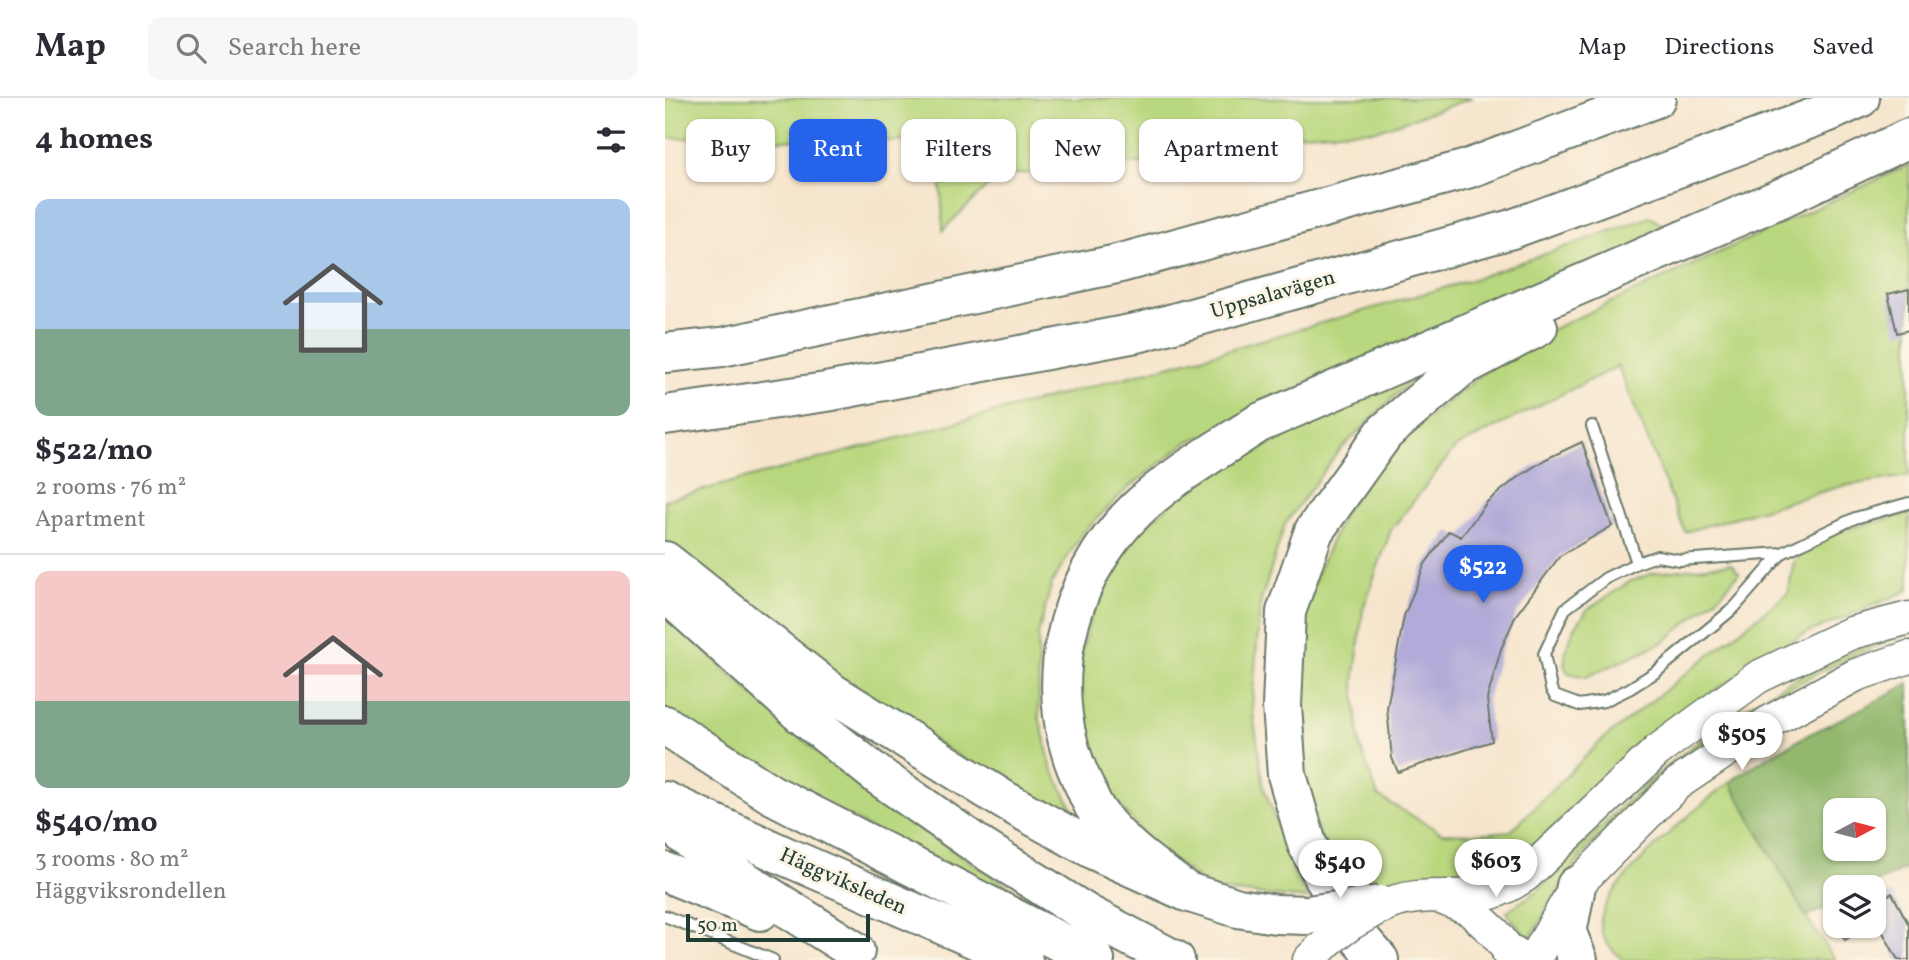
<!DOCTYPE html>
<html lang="en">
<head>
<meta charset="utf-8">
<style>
  body { margin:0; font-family:Vollkorn,serif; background:#f7f7f7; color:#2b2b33; height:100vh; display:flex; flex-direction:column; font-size:26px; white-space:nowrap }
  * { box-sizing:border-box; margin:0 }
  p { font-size:23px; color:#7c7c81 }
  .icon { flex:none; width:38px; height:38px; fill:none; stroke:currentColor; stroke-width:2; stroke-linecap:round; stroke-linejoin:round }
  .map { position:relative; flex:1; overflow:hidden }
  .drawer { display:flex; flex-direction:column; background:#fff; width:665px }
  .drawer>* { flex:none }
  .guide { position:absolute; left:21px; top:21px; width:665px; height:63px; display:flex; gap:14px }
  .needle { width:46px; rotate:83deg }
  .buttons { position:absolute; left:1158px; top:700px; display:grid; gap:14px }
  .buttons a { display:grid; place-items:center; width:63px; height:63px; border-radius:14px; background:#fff; box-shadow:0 2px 5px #0004; font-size:35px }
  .scale { position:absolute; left:21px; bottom:18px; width:184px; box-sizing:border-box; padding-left:7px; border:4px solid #1f3d34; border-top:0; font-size:19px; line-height:24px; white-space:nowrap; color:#1f3d34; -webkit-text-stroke:5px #fcf5e5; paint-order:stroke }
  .price { position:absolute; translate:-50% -60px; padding:0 16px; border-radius:24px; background:#fff; color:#222; font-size:23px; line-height:46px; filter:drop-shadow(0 2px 4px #0008) }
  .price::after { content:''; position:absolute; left:50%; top:42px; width:21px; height:16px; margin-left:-10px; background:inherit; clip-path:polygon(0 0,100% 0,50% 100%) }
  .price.current { background:#2563eb; color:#fff }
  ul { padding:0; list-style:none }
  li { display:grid; align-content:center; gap:14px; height:371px; padding:0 35px }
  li+li { border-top:2px solid #e1e1e2 }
  li span { display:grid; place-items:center; height:217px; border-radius:14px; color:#555 }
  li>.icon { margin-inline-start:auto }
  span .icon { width:126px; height:126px; fill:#fffc; stroke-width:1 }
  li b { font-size:30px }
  h2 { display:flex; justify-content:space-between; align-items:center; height:84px; padding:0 35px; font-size:30px }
  .tag { padding:0 24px; border-radius:14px; background:#fff; box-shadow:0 2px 5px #0004; font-size:24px; line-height:63px }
  .tag.current { background:#2563eb; color:#fff }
  header { display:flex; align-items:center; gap:42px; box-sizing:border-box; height:98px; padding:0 35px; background:#fff; border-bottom:2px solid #e1e1e2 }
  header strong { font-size:33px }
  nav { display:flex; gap:38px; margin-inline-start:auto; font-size:24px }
  .search { width:490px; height:63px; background:#f7f7f7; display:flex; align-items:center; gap:18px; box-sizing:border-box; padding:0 24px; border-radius:14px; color:#7c7c81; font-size:26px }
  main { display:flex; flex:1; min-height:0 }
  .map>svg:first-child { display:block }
  .green { fill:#b9d77e; stroke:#6c8a59; stroke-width:2 }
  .forest { fill:#92b86d; stroke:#587a50; stroke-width:2; fill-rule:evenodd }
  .building { fill:#b2aad8 }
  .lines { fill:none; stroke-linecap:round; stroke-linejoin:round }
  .lane-casing { stroke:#6a7869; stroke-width:14 }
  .secondary-casing { stroke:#6a7869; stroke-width:35 }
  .highway-casing { stroke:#6a7869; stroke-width:42 }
  .lane { stroke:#fff; stroke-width:10 }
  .secondary { stroke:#fff; stroke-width:32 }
  .highway { stroke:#fff; stroke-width:38 }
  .secondary-bridge-casing { stroke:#6a7869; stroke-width:35; stroke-linecap:butt }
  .highway-bridge-casing { stroke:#6a7869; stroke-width:42; stroke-linecap:butt }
  .secondary-bridge { stroke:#fff; stroke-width:32 }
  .highway-bridge { stroke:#fff; stroke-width:38 }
  .labels { text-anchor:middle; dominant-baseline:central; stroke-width:6; stroke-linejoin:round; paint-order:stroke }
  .street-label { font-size:21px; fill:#1f3d34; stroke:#fcf5e5 }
</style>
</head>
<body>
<header>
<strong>Map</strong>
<div class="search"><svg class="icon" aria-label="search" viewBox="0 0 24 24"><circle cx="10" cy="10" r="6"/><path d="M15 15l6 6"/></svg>Search here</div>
<nav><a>Map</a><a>Directions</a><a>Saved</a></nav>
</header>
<main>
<section class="drawer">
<h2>4 homes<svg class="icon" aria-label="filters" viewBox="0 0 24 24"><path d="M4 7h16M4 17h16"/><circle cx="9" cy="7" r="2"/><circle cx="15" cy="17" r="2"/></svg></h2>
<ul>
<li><span style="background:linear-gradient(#a9c7e8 60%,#7fa58c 0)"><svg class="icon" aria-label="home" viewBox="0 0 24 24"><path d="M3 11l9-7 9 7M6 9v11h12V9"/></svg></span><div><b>$522/mo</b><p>2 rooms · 76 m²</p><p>Apartment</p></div></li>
<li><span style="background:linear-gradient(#f6c9c9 60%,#7fa58c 0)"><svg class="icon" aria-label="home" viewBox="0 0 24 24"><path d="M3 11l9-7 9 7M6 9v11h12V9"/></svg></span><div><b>$540/mo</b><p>3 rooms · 80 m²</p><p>Häggviksrondellen</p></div></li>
</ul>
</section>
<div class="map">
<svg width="1244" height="862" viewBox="0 0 1244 862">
  <rect width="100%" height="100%" fill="#fcf5e5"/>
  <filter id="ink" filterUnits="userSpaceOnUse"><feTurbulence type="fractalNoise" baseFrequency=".0143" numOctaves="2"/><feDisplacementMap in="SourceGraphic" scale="14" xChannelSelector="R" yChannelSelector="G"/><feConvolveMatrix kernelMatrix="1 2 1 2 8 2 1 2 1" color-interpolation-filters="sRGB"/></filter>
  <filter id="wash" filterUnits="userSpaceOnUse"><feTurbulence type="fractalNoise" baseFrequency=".00686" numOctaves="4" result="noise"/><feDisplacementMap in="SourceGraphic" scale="28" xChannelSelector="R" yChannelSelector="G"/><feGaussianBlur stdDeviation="1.57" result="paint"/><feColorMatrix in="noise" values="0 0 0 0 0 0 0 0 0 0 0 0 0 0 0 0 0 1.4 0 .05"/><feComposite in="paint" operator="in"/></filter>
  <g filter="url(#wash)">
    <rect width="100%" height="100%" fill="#f6e5cc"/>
    <path class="green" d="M 0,0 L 807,0 L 713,32 L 572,39 L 527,60 L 333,78 L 278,132 L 274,44 L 0,40 Z
      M 1244,67 L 1244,378 L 1177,388 L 1020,434 L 953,268 L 791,349 L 726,432 L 698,511 L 689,584 L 695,648 L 713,698 L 777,735 L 811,736 L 846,733 L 936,643 L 1123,495 L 1129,463 L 1147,439 L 1244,416 L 1244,492 L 1135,538 L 1027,607 L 940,677 L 867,751 L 834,770 L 794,779 L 753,779 L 716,785 L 684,779 L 654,736 L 636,678 L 633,542 L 652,475 L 679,415 L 720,355 L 853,247 Z
      M 985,119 L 1012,136 L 759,251 L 522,344 L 463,390 L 417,435 L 387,485 L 373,536 L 374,618 L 386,669 L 421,736 L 161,577 L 53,491 L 0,443 L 0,402 L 537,259 L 803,183 Z
      M 760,268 L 673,354 L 620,426 L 595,506 L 587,609 L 599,689 L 622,754 L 643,801 L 548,792 L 486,746 L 446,696 L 429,664 L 415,616 L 414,562 L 425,521 L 448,474 L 469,439 L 516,396 L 571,356 Z
      M 1066,466 L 1074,475 L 1056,496 L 999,544 L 921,579 L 903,575 L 899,567 L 901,553 L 908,533 L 922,512 L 966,483 L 989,475 Z
      M 0,517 L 159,660 L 257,733 L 385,815 L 380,825 L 86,666 L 0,615 Z
      M 1244,531 L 1244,536 C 1125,578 1003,656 921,753 C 899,780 882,812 864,842 L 842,815 L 842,813 C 852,806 863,800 873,792 C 903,765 930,733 960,705 C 1046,627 1133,568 1244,531 Z
      M 1065,684 L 1141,819 L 1170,862 L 958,862 C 946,851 933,839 936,821 C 942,783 1034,708 1065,684 Z"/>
    <path class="forest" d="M 1244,585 L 1244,769 L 1203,789 L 1171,789 L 1171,805 L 1141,819 L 1065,684 C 1121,642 1185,620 1244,585 ZM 1171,712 L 1209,712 L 1209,751 L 1171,751 Z"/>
    <g id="blocks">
      <path class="building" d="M 1244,191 L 1244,232 L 1232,235 L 1223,196 Z
        M 917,344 L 947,428 L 895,458 L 851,517 L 836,551 L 822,601 L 827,643 L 733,674 L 727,660 L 722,610 L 739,518 L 760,466 L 784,433 L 796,439 L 822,404 L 853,379 L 881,361 Z
        M 1227,795 L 1244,827 L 1244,862 L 1233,862 L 1209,818 L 1209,805 Z
        M 1172,828 L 1194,828 L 1196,832 L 1180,842 Z"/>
    </g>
  </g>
  <g filter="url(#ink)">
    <use href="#blocks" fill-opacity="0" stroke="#6a7869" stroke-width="2"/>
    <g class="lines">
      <defs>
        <path id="lane" d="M 927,328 L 972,465
          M 1117,455 L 1069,510 L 991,574 L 964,591 L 939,603 L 914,607 L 890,598 L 886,591 L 879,556 L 900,511 L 941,480 L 972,465 L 992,458 L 1015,462 L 1117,455 L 1190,420 L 1244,405
          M 0,818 L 108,862"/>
        <path id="secondary" d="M 774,799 L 805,812 L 830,835 L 847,857 L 847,862
          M 716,809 C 748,793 782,800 816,797 C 833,795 847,786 861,777 L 992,653 L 1093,579 L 1186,535 L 1244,520
          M 644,862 L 664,842
          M 869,862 L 911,788 L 1012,686 L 1104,624 L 1191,577 L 1244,559"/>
        <path id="highway" d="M 0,255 L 57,249 L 452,166 L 802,71 L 991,0
          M 0,317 L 161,294 L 476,234 L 847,131 L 1164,14 L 1195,0
          M 0,463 L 166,594 L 339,702 L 431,753 L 522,794 L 573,810 L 611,816 L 642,817
          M 0,494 L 136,616 L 214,678 L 317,750 L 422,816 L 510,862
          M 0,627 L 106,696 L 430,862
          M 0,703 L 120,758 L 358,862
          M 0,721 L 55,767 L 190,853
          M 0,774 L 95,813
          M 911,788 L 902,835 L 913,862
          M 522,794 C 491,771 458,749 435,718 C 428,709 424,699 420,689 C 373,597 398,482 472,411 C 508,377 553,352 594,325 L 1116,100 L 1244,40
          M 847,857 L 856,862
          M 714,862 L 684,828 L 642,746 L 622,677 L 617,608 L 621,514 L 649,433 L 720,334 L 795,270 L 873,229"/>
      </defs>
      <use href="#lane" class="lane-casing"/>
      <use href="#secondary" class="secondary-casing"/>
      <use href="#highway" class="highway-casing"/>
      <use href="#lane" class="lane"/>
      <use href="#secondary" class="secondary"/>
      <use href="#highway" class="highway"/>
      <defs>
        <path id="secondary-bridge" d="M 664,842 L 687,825 L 715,809"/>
        <path id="highway-bridge" d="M 642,817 L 715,807"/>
      </defs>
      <use href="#secondary-bridge" class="secondary-bridge-casing"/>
      <use href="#highway-bridge" class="highway-bridge-casing"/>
      <use href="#secondary-bridge" class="secondary-bridge"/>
      <use href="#highway-bridge" class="highway-bridge"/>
    </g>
  </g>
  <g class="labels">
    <g class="street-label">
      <text transform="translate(608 197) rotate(-16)">Uppsalavägen</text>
      <text transform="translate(178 784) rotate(24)">Häggviksleden</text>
    </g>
  </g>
</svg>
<div class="buttons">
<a><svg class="needle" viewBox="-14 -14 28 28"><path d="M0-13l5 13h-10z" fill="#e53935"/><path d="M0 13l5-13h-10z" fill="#7c7c81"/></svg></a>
<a><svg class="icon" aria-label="layers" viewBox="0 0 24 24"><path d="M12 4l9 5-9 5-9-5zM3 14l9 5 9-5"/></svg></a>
</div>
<div class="scale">50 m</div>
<b class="price current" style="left:818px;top:507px">$522</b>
<b class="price" style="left:1077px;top:674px">$505</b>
<b class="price" style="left:831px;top:801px">$603</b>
<b class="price" style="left:675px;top:802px">$540</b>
<div class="guide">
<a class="tag">Buy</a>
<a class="tag current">Rent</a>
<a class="tag">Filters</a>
<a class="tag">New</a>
<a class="tag">Apartment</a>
</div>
</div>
</main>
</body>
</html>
